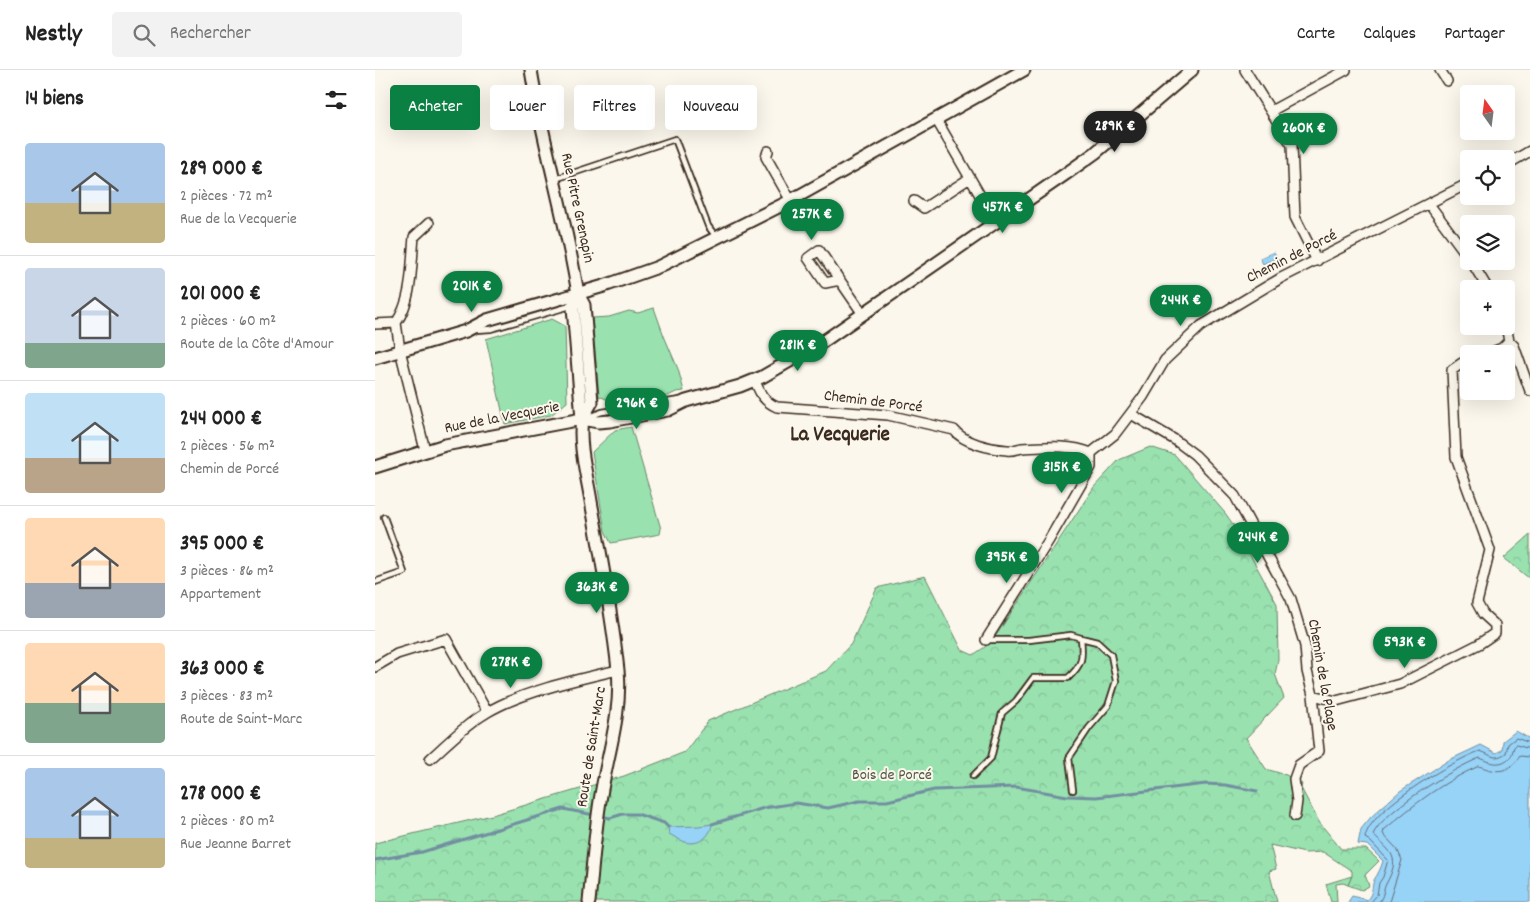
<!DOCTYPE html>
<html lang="fr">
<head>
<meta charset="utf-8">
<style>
  body { margin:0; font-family:Dekko,sans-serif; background:#f2f2f2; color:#222; height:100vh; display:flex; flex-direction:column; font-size:19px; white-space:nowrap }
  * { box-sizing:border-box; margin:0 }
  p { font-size:16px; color:#767676 }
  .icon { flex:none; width:28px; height:28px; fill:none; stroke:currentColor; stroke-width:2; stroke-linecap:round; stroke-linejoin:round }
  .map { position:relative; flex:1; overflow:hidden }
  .drawer { display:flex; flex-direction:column; background:#fff; width:375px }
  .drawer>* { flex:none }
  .hud { position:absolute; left:15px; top:15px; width:475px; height:45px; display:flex; gap:10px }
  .needle { width:32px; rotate:346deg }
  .buttons { position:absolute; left:1085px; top:15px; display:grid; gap:10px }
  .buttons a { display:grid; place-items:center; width:55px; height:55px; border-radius:5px; background:#fff; box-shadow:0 5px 20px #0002; font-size:25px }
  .price { position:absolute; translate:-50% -42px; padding:0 11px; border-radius:18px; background:#0b8043; color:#fff; font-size:16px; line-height:32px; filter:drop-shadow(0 1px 2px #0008) }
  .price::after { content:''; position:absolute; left:50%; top:30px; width:15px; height:11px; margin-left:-8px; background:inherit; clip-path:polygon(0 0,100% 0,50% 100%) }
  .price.current { background:#222; color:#fff }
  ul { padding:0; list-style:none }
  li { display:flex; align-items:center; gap:15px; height:125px; padding:0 25px }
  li+li { border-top:1px solid #e0e0e0 }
  li span { display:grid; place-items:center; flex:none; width:140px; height:100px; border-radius:5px; color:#555 }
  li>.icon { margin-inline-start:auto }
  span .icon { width:60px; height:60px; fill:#fffc; stroke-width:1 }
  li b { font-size:21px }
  h2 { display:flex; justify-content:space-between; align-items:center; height:60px; padding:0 25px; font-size:21px }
  .tag { padding:0 18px; border-radius:5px; background:#fff; box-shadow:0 5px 20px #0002; font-size:18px; line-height:45px }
  .tag.current { background:#0b8043; color:#fff }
  header { display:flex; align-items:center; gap:30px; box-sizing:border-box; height:70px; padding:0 25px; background:#fff; border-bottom:1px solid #e0e0e0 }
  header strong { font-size:24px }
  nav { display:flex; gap:28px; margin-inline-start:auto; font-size:18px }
  .search { width:350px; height:45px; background:#f2f2f2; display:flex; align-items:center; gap:12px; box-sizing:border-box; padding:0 18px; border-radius:5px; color:#767676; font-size:19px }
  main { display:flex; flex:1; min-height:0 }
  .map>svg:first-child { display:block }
  .green { fill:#99e2b0; stroke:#6a8667 }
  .forest { fill:url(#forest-crowns); stroke:#6a8667 }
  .water { fill:#97d2f7; stroke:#728fa0 }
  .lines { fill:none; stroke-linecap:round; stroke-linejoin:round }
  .shore { stroke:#606d75; stroke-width:1 }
  .stream { stroke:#728fa0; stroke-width:3 }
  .lane-casing { stroke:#3b2a1e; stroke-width:8 }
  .street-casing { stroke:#3b2a1e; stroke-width:12 }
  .secondary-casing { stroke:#3b2a1e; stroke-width:15 }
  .lane { stroke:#fbf7ec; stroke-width:4.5 }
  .street { stroke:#fbf7ec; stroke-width:9 }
  .secondary { stroke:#fbf7ec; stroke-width:11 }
  .labels { text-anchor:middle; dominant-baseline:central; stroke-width:4; stroke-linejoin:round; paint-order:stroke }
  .street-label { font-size:16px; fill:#3b2a1e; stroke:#fbf7ec }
  .park-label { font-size:16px; fill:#525842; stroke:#fbf7ec }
  .district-label { font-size:21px; font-weight:bold; fill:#3b2a1e; stroke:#fbf7ec }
</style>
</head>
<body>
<header>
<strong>Nestly</strong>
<div class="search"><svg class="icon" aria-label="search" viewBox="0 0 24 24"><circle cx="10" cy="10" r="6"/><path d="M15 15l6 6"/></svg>Rechercher</div>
<nav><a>Carte</a><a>Calques</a><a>Partager</a></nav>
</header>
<main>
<section class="drawer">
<h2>14 biens<svg class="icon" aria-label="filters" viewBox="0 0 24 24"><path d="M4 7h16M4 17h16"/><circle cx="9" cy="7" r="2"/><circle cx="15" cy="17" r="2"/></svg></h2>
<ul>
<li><span style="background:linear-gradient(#a9c7e8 60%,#c2b280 0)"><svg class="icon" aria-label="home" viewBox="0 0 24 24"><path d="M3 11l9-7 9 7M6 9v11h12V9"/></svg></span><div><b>289 000 €</b><p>2 pièces · 72 m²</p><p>Rue de la Vecquerie</p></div></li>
<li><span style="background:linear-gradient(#c9d6e8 75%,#7fa58c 0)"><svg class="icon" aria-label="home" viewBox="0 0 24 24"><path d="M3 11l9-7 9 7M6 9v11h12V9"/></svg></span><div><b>201 000 €</b><p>2 pièces · 60 m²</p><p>Route de la Côte d'Amour</p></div></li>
<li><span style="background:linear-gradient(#bfe0f5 65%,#b9a48a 0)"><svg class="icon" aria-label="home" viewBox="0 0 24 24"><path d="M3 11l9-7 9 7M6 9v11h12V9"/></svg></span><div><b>244 000 €</b><p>2 pièces · 56 m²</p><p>Chemin de Porcé</p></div></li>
<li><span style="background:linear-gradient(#ffd9b3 65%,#9aa5b1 0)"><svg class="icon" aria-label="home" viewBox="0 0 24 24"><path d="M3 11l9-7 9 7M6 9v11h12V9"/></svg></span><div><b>395 000 €</b><p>3 pièces · 86 m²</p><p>Appartement</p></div></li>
<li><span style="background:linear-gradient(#ffd9b3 60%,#7fa58c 0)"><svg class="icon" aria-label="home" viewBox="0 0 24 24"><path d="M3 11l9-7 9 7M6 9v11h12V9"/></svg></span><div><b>363 000 €</b><p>3 pièces · 83 m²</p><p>Route de Saint-Marc</p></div></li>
<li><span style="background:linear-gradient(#a9c7e8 70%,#c2b280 0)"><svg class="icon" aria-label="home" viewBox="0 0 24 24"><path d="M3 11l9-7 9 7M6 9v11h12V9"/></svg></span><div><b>278 000 €</b><p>2 pièces · 80 m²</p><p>Rue Jeanne Barret</p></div></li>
</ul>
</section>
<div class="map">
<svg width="1155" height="832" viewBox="0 0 1155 832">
  <defs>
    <pattern id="forest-crowns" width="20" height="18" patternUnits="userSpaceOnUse" patternTransform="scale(1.25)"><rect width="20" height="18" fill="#99e2b0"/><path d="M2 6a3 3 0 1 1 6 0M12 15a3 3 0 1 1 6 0" fill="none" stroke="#85c297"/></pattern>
  </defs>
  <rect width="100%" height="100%" fill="#fbf7ec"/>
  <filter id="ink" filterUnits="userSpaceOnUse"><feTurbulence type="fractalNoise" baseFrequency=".02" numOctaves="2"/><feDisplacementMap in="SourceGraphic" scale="10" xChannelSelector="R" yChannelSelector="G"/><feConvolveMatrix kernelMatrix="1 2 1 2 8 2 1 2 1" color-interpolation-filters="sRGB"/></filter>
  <g filter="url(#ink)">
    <path class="green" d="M 279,238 L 289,266 L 303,299 L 309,321 L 301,322 L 293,326 L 243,334 L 224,326 L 217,248 L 234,247 L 254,241 L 263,243 Z
      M 177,249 L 190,256 L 192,332 L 176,345 L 130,354 L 111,269 Z
      M 256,357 L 286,459 L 285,464 L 236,473 L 230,461 L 217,382 L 240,360 Z
      M 977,806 L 973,815 L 968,813 L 961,814 L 962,832 L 956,832 L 951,814 Z"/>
    <path class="forest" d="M 775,377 L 800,385 L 850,443 L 860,457 L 902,534 L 903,590 L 900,604 L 909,628 L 871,668 L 891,699 L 911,705 L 927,714 L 926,718 L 944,752 L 966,779 L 991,779 L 1004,791 L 990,805 L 994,816 L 987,820 L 973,815 L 977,806 L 977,801 L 948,782 L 930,783 L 895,775 L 901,799 L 894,801 L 902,832 L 0,832 L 0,773 L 117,745 L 249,706 L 310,682 L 333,651 L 451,601 L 476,574 L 502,518 L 550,506 L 587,580 L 598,585 L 610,577 L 622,564 L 719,417 L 744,390 Z
      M 1155,465 L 1155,509 L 1129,488 Z"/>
    <path class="water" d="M 899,182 L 902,188 L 888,194 L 885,188 Z
      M 1141,661 L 1153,668 L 1155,667 L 1155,832 L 973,832 L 977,826 L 992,830 C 999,821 996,818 999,810 C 1003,804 1006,798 1008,791 L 992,775 L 983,774 L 986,759 L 996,747 L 1025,721 L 1074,690 L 1106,675 L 1121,683 L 1127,680 L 1128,671 Z
      M 337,754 C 336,764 328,773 316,773 C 309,773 300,767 294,764 L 293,757 L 324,756 Z"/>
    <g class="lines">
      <path class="shore" d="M 996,832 L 1002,825 L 1004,813 L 1008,807 L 1013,790 L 995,771 L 990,768 C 993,740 1079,690 1105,681 C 1117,685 1119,691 1131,683 L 1133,674 L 1141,668 L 1155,673
        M 1004,832 C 1009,826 1008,820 1011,814 C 1026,787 1017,783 998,765 C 1005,743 1082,696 1105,688 C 1117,693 1124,697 1136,687 L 1139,677 L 1141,675 L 1155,679
        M 1014,832 L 1027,790 L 1022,779 L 1008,764 L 1009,760 C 1038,735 1069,711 1104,696 C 1122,703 1133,704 1145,686 L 1155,687"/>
      <path class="stream" d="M 337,754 L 389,738 L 421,733 L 453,738 L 484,731 L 512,731 L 559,720 L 641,717 L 692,726 L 721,727 L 831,714 L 850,715 L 882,721
        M 0,790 L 47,782 L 188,739 L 235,748 L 248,744 L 262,744 L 289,753 L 293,757"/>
      <defs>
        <path id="lane" d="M 180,109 L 300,69 L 333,156 L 339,164
          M 101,260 L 116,259 L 192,237 L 196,233
          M 213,347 L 227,342 L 305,330
          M 0,512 L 29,502 L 9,447
          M 598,706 L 616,688 L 627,643 L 641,631 L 658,608 L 693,608 C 708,594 708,588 706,568 L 696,565 L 654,570 L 611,570
          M 698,720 L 694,688 L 714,658 L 733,636 L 741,611 L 736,585 L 722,572 L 706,568"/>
        <path id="street" d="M 870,0 L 917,75 L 920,147 L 942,191
          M 1065,0 L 1072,11
          M 896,41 L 971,0
          M 561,49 L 621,153
          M 393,81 L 391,87 L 416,131
          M 1131,95 L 1155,81
          M 539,131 L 549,138 L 595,108
          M 1054,134 L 1094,188
          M 1096,191 L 1113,219
          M 465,210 L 450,213 L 433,188 L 444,180 L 488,244
          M 0,254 L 21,253
          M 1134,271 L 1139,276 L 1155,321
          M 1112,284 L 1127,278 L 1134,271 L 1131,256
          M 380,311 C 385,323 388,331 402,337 L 513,345 L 579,360 C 589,373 616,379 632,380 C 637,381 642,379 647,378 C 669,377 695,374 716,383
          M 756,344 L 800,370 L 820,385 L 860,426 L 916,529 L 930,576 L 932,601 L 938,625 L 944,681 L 924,695 L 919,709 L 922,731 L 920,746
          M 50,380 L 25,280 L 21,253 C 38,229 36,196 39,167 L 54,153
          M 716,383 L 740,364 L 768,327 L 790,290 L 826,256 L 906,208 L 1094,113
          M 611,570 L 674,470 L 716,397 L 716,383
          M 0,597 L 22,584 L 71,569 L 112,642
          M 938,625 L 961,631 L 1025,614 L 1104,574 L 1120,563 L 1120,555 L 1108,544 L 1102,533 L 1115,480 L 1081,387 L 1077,300 L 1087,293 L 1094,290
          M 55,689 C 73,673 90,655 111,643 C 145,622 204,609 243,600"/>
        <path id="secondary" d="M 156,0 C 168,75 191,149 203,224 L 209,235 L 217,332 L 207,349
          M 203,224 L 198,237 L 207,349 C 203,374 212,406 216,431 C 226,487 237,543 243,600 C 247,639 234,680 227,719 C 220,757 218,794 214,832
          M 0,288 L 91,261 L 112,250 L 229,216 L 283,197 L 411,133 L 649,0
          M 0,397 L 70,375 L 207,349 L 223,352 L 235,351 L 293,340 L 311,331 L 365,316 L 387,307 L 446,273 L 692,103 L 720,83 L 817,0"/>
      </defs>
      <use href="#lane" class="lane-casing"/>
      <use href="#street" class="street-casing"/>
      <use href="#secondary" class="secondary-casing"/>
      <use href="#lane" class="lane"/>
      <use href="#street" class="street"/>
      <use href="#secondary" class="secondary"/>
    </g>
  </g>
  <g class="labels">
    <g class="street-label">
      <text transform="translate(202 138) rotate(78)">Rue Pitre Grenapin</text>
      <text transform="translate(917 187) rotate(-27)">Chemin de Porcé</text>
      <text transform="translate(498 332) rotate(7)">Chemin de Porcé</text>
      <text transform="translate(127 348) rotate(-11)">Rue de la Vecquerie</text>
      <text transform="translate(947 605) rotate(80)">Chemin de la Plage</text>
      <text transform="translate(217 677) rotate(-81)">Route de Saint-Marc</text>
    </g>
    <g class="park-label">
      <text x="517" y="705">Bois de Porcé</text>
    </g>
    <g class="district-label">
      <text x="465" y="366">La Vecquerie</text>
    </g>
  </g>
</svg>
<div class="buttons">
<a><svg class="needle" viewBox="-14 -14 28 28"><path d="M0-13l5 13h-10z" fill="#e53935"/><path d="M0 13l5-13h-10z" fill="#767676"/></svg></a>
<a><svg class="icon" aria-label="locate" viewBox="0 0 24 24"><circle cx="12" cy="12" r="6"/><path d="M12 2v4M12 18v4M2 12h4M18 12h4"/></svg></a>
<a><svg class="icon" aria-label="layers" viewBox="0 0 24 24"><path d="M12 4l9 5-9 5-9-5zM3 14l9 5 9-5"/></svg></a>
<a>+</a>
<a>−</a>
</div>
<b class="price current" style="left:740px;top:83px">289K €</b>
<b class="price" style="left:929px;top:85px">260K €</b>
<b class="price" style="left:628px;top:164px">457K €</b>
<b class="price" style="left:437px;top:171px">257K €</b>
<b class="price" style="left:97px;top:243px">201K €</b>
<b class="price" style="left:806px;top:257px">244K €</b>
<b class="price" style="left:423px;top:302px">281K €</b>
<b class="price" style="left:262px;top:360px">296K €</b>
<b class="price" style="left:687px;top:424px">315K €</b>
<b class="price" style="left:883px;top:494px">244K €</b>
<b class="price" style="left:632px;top:514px">395K €</b>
<b class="price" style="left:222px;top:544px">363K €</b>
<b class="price" style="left:1030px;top:599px">593K €</b>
<b class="price" style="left:136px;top:619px">278K €</b>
<div class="hud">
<a class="tag current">Acheter</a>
<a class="tag">Louer</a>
<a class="tag">Filtres</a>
<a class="tag">Nouveau</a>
</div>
</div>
</main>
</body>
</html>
